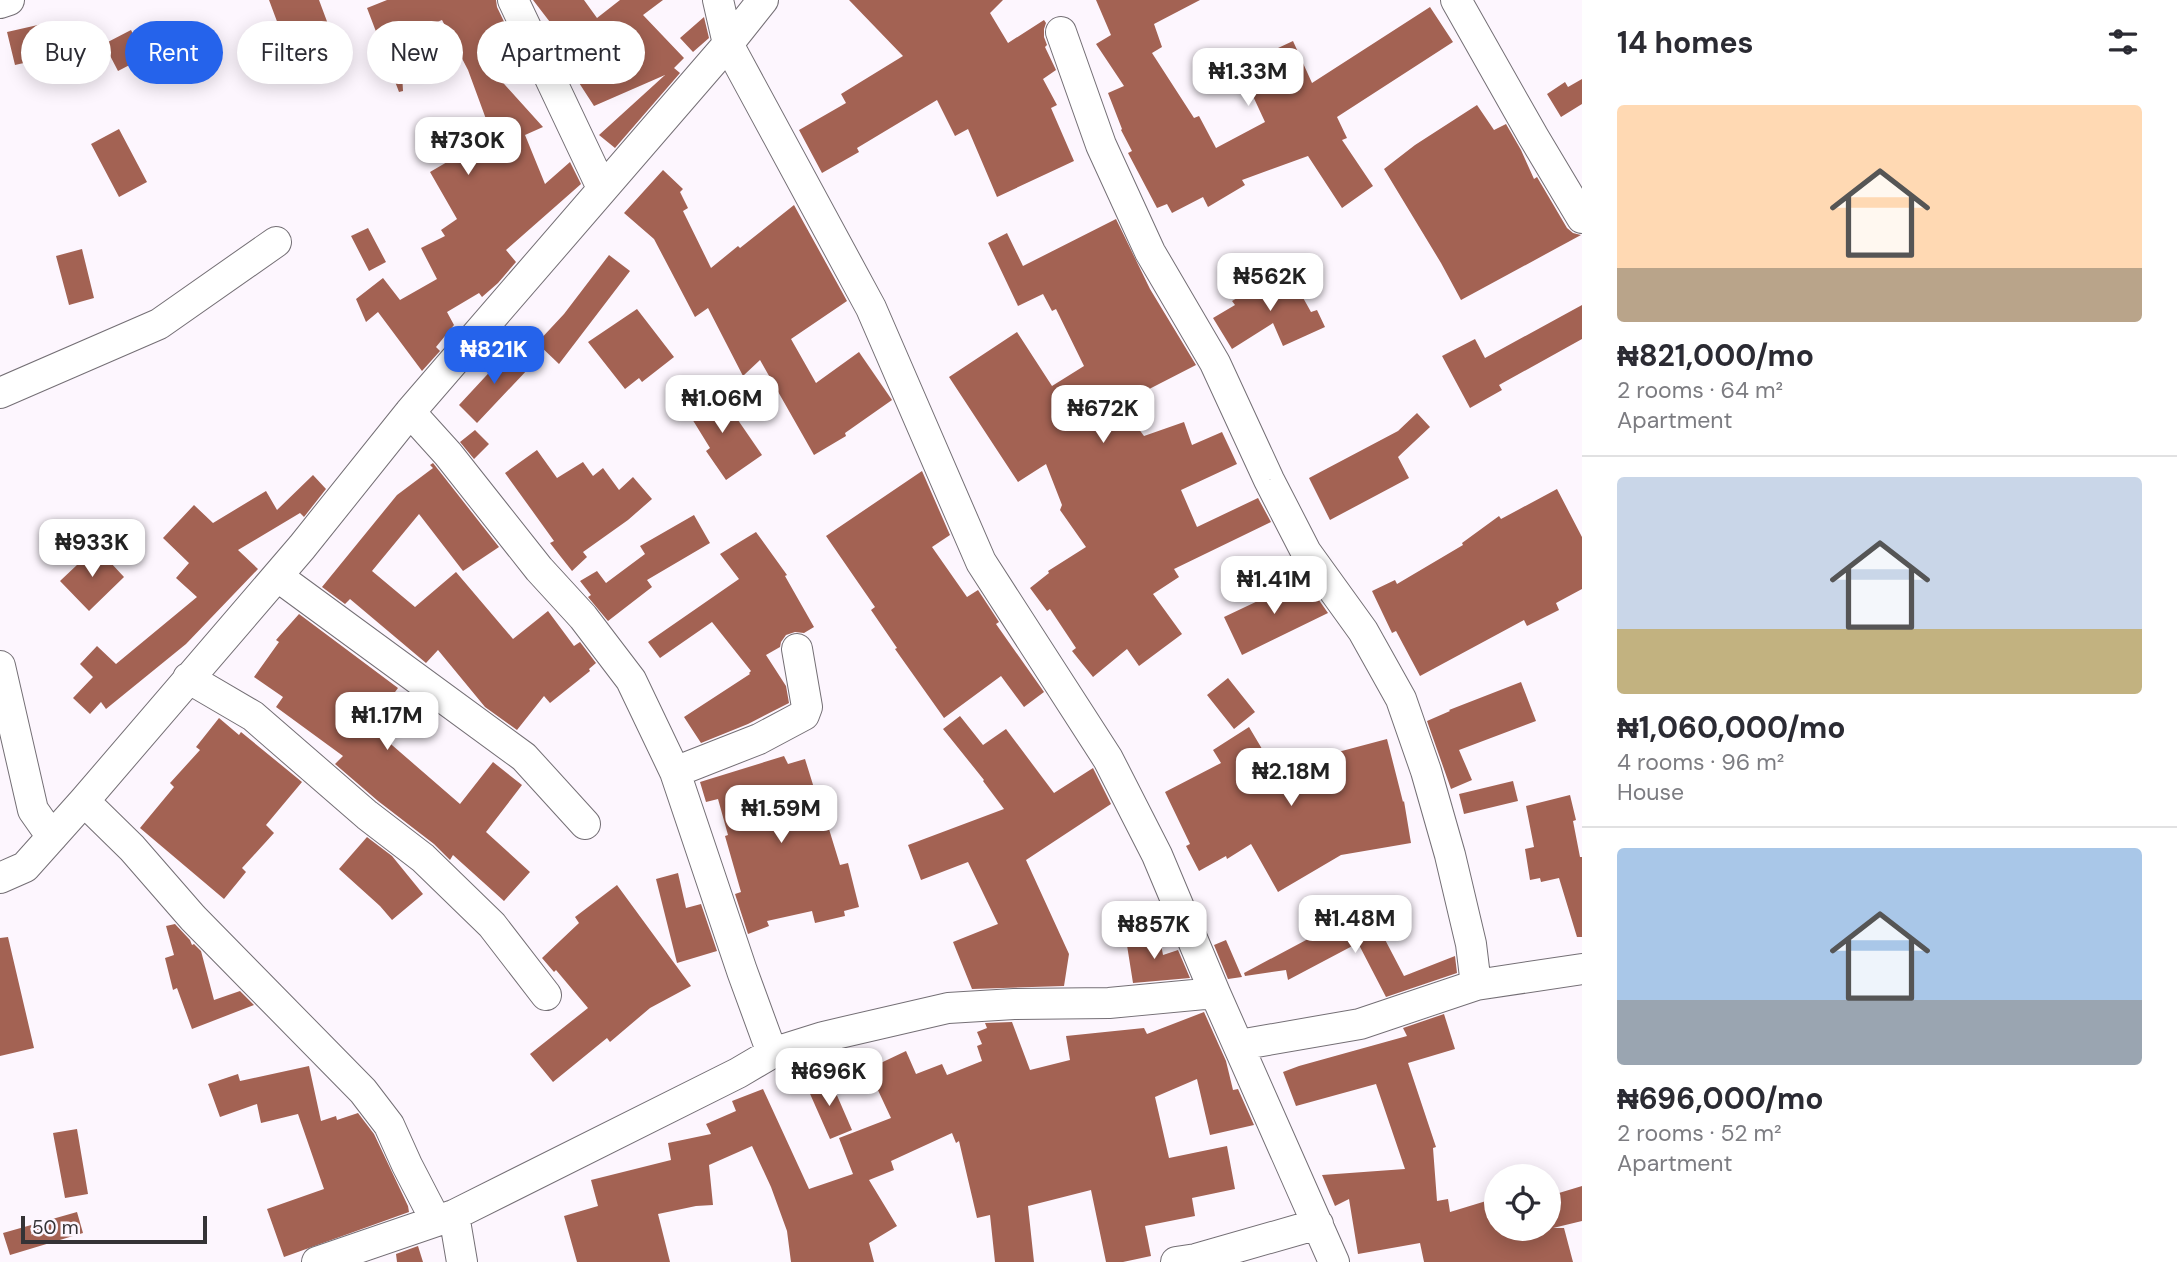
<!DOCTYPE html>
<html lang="en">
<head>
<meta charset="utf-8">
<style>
  body { margin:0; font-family:"DM Sans",sans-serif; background:#f7f7f7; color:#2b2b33; height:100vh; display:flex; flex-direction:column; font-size:26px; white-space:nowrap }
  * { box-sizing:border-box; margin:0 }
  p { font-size:23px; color:#7c7c81 }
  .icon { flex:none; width:38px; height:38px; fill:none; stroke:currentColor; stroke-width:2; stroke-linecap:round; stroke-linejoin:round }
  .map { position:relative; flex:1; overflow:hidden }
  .drawer { display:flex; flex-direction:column; background:#fff; width:595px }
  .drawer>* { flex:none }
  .hud { position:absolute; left:21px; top:21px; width:665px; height:63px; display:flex; gap:14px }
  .controls { position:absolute; left:1484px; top:1164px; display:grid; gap:14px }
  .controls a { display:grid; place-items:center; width:77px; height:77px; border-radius:50%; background:#fff; box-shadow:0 4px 18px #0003; font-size:35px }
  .scale { position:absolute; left:21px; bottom:18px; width:186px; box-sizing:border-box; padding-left:7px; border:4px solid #353336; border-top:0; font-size:19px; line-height:24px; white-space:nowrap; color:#353336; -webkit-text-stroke:5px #fdf6fe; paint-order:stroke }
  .price { position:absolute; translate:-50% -60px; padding:0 16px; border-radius:14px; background:#fff; color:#222; font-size:23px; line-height:46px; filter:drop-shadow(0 2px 4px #0008) }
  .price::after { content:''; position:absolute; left:50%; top:42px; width:21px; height:16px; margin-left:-10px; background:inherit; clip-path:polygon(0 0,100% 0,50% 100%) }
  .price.on { background:#2563eb; color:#fff }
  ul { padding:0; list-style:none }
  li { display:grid; align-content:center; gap:14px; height:371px; padding:0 35px }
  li+li { border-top:2px solid #e1e1e2 }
  li span { display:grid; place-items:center; height:217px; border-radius:7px; color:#555 }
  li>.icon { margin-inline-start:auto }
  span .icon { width:126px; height:126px; fill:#fffc; stroke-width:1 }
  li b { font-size:30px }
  h2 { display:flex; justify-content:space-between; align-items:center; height:84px; padding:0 35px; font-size:30px }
  .pill { padding:0 24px; border-radius:32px; background:#fff; box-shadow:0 4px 18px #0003; font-size:24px; line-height:63px }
  .pill.on { background:#2563eb; color:#fff }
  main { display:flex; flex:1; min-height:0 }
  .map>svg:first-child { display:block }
  .building { fill:#a36253 }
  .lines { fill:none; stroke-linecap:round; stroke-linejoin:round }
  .minor-casing { stroke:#746f75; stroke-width:32 }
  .minor { stroke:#fff; stroke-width:30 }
</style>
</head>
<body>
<main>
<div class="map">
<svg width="1582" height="1262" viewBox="0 0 1582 1262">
  <rect width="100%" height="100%" fill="#fdf6fe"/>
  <path class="building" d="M 269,0 L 319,0 L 341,59 L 297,75 Z
    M 387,0 L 496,0 L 497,7 L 528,72 L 502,50 L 487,65 L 543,127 L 525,135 L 545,184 L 570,162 L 581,184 L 506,250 L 516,262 L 498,283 L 482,297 L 479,293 L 447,312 L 454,325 L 436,347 L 440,351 L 422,371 L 378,312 L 366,322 L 356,299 L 383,278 L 400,300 L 437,279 L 421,248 L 445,236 L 441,230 L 457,219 L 430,172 L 488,138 L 481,121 L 486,119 L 468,70 L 442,20 L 400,37 L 403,91 L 399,92 L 367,8 Z
    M 533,0 L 584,0 L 597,18 L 620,0 L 663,0 L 643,15 L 684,58 L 674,68 L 680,73 L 615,148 L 599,135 L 665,75 L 594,106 L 572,72 L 583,65 Z
    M 849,0 L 1003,0 L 990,13 L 1008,43 L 1044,20 L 1046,23 L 1044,29 L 1044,37 L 1047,45 L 1045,47 L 1056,70 L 1043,79 L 1057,105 L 1051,108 L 1074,161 L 997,197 L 968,129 L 955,136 L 937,100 L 857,148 L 859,152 L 822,173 L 799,130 L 846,103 L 841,94 L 903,56 Z
    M 1096,0 L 1200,0 L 1154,24 L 1162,47 L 1152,53 L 1194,118 L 1199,116 L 1216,148 L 1265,122 L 1239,66 L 1293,41 L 1312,83 L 1430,7 L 1453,42 L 1337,117 L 1347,138 L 1342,140 L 1373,186 L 1342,208 L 1308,156 L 1242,180 L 1245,185 L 1208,207 L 1203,197 L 1172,213 L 1167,204 L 1157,208 L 1128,153 L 1132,151 L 1121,130 L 1122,129 L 1108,93 L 1124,86 L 1096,44 L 1111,35 Z
    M 704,17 L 709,38 L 693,52 L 680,38 Z
    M 51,22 L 59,55 L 15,65 L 7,32 Z
    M 131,30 L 145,57 L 118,71 L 104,44 Z
    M 1582,79 L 1582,104 L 1561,117 L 1547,94 L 1565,82 L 1568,87 Z
    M 1477,105 L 1494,130 L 1506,124 L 1521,150 L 1534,179 L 1537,177 L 1567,228 L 1573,233 L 1581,235 L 1461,300 L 1441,263 L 1384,169 L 1415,145 Z
    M 119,129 L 147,182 L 119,197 L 91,144 Z
    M 663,170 L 683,189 L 680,192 L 688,208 L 683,211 L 711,268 L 738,246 L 740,248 L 794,205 L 847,301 L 791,339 L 816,383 L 859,352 L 892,400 L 845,433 L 846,436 L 814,455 L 760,360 L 743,376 L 708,308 L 695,317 L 654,239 L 624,213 Z
    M 1116,219 L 1150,289 L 1196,365 L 1120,404 L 1144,436 L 1184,422 L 1192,445 L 1222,432 L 1237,464 L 1181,490 L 1197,527 L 1258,498 L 1271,522 L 1174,569 L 1179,577 L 1153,594 L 1182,634 L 1139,666 L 1127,649 L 1093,677 L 1072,651 L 1076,648 L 1050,609 L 1047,611 L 1030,588 L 1049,573 L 1048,571 L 1086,547 L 1060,510 L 1062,505 L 1046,464 L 1018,482 L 949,377 L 1017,332 L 1052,386 L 1084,366 L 1056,309 L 1052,311 L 1043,294 L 1018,306 L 988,243 L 1007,233 L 1023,266 Z
    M 368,228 L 386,262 L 369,271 L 351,236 Z
    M 82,249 L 94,298 L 69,305 L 56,256 Z
    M 609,255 L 630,271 L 559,364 L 537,343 L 564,314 Z
    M 1287,269 L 1311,312 L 1317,310 L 1325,327 L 1283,346 L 1273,323 L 1232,349 L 1213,318 L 1235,305 L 1232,301 Z
    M 1582,305 L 1582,339 L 1499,385 L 1502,390 L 1470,408 L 1442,356 L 1475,339 L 1485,358 Z
    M 637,309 L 674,357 L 642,382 L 639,378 L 625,389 L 588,342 Z
    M 510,350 L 529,368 L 477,423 L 459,405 Z
    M 699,389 L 719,415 L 729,407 L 762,455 L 726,480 L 706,451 L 710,448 L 681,401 Z
    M 1417,413 L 1430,427 L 1398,457 L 1409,478 L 1330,520 L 1309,478 L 1398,431 Z
    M 475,430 L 489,444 L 474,459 L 460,442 Z
    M 537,450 L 557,478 L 583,462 L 593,476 L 603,468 L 619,490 L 633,477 L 652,499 L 628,520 L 583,552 L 587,557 L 572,571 L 550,543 L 554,541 L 505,473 Z
    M 433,463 L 499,547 L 463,571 L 419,514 L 372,571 L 415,607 L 456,572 L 513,639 L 548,611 L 574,646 L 580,642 L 596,663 L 589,669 L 590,671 L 550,703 L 544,696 L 517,730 L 485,707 L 438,650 L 426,663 L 350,599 L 345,604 L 322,587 L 397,495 L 433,468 L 430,465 Z
    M 922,471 L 950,535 L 932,547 L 967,597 L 978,590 L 999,622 L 996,624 L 1044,692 L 1024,707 L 1001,676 L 944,718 L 895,649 L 897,648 L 871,610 L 875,607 L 826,536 Z
    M 313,475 L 326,489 L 304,517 L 300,513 L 238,550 L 258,569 L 186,644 L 106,709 L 101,702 L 90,714 L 73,698 L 93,677 L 80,664 L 97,646 L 116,664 L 197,597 L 176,578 L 189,563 L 163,538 L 194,505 L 213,523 L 266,491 L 277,510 Z
    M 1557,489 L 1582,537 L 1582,589 L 1556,603 L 1559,610 L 1527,626 L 1524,620 L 1420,676 L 1396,631 L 1392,633 L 1372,591 L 1395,580 L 1397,584 L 1463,545 L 1462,543 L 1499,516 L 1501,519 Z
    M 694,515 L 710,543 L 647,580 L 652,587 L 608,621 L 588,597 L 591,595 L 580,581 L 597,571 L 606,583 L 645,554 L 640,546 Z
    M 756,532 L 787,575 L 785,576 L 814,627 L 804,633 L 795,632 L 786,635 L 781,642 L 780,647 L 766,655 L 786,686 L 789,703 L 748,724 L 701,743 L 684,717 L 750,674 L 749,673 L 751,671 L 712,622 L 660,658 L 648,642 L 739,579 L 720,554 Z
    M 96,547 L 124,577 L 89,611 L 60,581 Z
    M 1304,579 L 1328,613 L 1242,655 L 1224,617 Z
    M 299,614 L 398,688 L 370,726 L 460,804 L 493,762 L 522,785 L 486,832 L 530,872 L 504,901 L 453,855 L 450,860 L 434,844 L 378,801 L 335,764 L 343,756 L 276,707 L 283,697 L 254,677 L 279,642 L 276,640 Z
    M 1228,678 L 1255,712 L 1234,729 L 1207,695 Z
    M 1521,682 L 1536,721 L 1459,750 L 1472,780 L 1451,789 L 1427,721 L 1450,711 L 1449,710 Z
    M 960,716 L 983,745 L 1006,729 L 1054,793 L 1093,768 L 1111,804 L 1026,860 L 1069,954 L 1064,986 L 972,989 L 953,942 L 998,924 L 968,862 L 921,880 L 908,845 L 1004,809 L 983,781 L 984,780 L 943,729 Z
    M 219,718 L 239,735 L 241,732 L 302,782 L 266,825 L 274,833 L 242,868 L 246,872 L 224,899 L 140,828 L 174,787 L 170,783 L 200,750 L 196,747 Z
    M 1249,727 L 1274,769 L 1387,739 L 1403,802 L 1404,801 L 1411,843 L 1341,855 L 1278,892 L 1251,844 L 1227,859 L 1226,856 L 1199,871 L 1186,846 L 1190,844 L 1165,792 L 1221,763 L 1213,750 Z
    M 784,756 L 788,764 L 805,759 L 819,804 L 821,803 L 840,865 L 848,863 L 859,907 L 844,911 L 845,916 L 815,923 L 812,911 L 767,921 L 769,926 L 748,934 L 735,894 L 741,892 L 725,836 L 728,835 L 718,799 L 706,802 L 700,782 Z
    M 1513,781 L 1518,801 L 1464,814 L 1459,794 Z
    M 1570,795 L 1576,820 L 1573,821 L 1580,857 L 1582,857 L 1582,937 L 1577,937 L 1559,878 L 1541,882 L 1540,878 L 1530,880 L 1525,849 L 1534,847 L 1526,806 Z
    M 367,837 L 392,856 L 423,894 L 392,920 L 380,906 L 339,869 Z
    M 678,873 L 686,908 L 701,904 L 717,951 L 677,963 L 656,879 Z
    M 617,885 L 691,986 L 650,1008 L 610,1042 L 607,1038 L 553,1082 L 530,1054 L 588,1008 L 556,970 L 554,972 L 542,958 L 579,923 L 575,917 Z
    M 1368,907 L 1404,976 L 1455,956 L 1457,973 L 1386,997 L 1358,943 L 1288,980 L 1286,970 L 1245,976 L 1244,973 Z
    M 175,924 L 190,940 L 192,945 L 194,944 L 201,951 L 214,1000 L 240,991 L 254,1005 L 192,1029 L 177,988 L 173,990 L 165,958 L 174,955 L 166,926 Z
    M 1159,934 L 1163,955 L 1178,950 L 1190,978 L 1133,983 L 1126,939 Z
    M 8,937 L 34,1048 L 0,1056 L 0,938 Z
    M 1226,940 L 1242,977 L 1228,979 L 1214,945 Z
    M 1204,1012 L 1226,1061 L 1233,1090 L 1238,1089 L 1254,1125 L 1210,1135 L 1197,1079 L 1155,1097 L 1169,1158 L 1227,1146 L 1235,1189 L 1192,1198 L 1195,1216 L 1145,1226 L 1151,1256 L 1123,1262 L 1106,1262 L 1091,1190 L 1028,1206 L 1034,1262 L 995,1262 L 990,1215 L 977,1218 L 959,1141 L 956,1143 L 952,1133 L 891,1161 L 894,1170 L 869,1180 L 897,1226 L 869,1243 L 874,1262 L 791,1262 L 787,1231 L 771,1187 L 752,1146 L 709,1165 L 713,1205 L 696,1206 L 658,1214 L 670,1262 L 577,1262 L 564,1216 L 598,1206 L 591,1180 L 671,1160 L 668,1143 L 711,1134 L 706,1124 L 736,1111 L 732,1101 L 763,1089 L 809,1189 L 853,1174 L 839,1138 L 891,1118 L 868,1069 L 906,1051 L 916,1074 L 942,1064 L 947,1075 L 982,1061 L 977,1046 L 982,1044 L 977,1032 L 987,1028 L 985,1023 L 1012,1022 L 1030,1070 L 1070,1060 L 1066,1036 L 1144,1028 L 1147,1034 Z
    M 1444,1014 L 1455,1049 L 1408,1063 L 1436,1147 L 1433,1148 L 1437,1201 L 1448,1199 L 1450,1212 L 1496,1198 L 1496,1228 L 1549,1228 L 1549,1196 L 1582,1186 L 1582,1221 L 1553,1228 L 1564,1228 L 1573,1262 L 1424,1262 L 1420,1243 L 1358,1254 L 1349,1199 L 1335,1206 L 1322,1175 L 1405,1169 L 1376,1084 L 1296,1106 L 1283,1072 L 1299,1066 L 1407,1036 L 1403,1028 Z
    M 309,1066 L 321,1121 L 336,1116 L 337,1120 L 358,1113 L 374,1134 L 408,1206 L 409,1212 L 284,1257 L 267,1209 L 324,1189 L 298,1114 L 261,1123 L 257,1104 L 220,1117 L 208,1084 L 238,1074 L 240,1081 Z
    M 829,1077 L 852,1130 L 830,1139 L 807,1087 Z
    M 77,1129 L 88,1194 L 65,1198 L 53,1133 Z
    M 77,1212 L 83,1233 L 10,1255 L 3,1233 Z
    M 418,1246 L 423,1262 L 397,1262 L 396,1254 Z"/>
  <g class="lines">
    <defs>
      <path id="minor" d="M 513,0 L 602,188
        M 718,0 L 728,44 L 871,308 L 981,562 L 1108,759 L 1157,855 L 1215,993 L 1334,1262
        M 1456,0 L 1533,136 L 1582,218
        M 0,3 L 9,0
        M 1061,32 L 1101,145 L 1150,252 L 1215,363 L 1269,480 L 1306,552 L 1363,631 L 1401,699 L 1426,771 L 1450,855 L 1471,944 L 1476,985
        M 0,393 L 159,324 L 276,242
        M 410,412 L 448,454 L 539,569 L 583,617 L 631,680 L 675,772 L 742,971 L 772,1053
        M 277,576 L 524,757 L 585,824
        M 0,666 L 33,810 L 52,837
        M 188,678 L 253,716 L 367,815 L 423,858 L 492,925 L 546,995
        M 675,772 L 759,739 L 804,715 L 807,707 L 797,649
        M 84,801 L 132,848 L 193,918 L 363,1091 L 389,1125 L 407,1165 L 436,1221
        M 0,878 L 25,867 L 84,801 L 302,547 L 410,412 L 728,44 L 763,0
        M 1239,1045 L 1360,1024 L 1476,985 L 1582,969
        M 454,1215 L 462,1262
        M 317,1262 L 454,1215 L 738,1073 L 772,1053 L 823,1037 L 948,1008 L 1014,1004 L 1109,1003 L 1215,993
        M 1176,1262 L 1196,1259 L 1318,1224"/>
    </defs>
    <use href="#minor" class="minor-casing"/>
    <use href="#minor" class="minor"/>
  </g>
</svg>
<div class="controls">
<a><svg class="icon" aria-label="locate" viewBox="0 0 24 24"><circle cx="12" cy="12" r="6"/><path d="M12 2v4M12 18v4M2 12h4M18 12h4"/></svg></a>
</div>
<div class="scale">50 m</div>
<b class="price" style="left:1248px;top:108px">₦1.33M</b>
<b class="price" style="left:468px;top:177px">₦730K</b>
<b class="price" style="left:1270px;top:313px">₦562K</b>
<b class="price on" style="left:494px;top:386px">₦821K</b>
<b class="price" style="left:722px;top:435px">₦1.06M</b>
<b class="price" style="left:1103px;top:445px">₦672K</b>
<b class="price" style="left:92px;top:579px">₦933K</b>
<b class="price" style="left:1274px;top:616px">₦1.41M</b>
<b class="price" style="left:387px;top:752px">₦1.17M</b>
<b class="price" style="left:1291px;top:808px">₦2.18M</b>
<b class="price" style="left:781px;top:845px">₦1.59M</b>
<b class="price" style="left:1355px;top:955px">₦1.48M</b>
<b class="price" style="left:1154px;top:961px">₦857K</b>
<b class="price" style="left:829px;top:1108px">₦696K</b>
<div class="hud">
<a class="pill">Buy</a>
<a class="pill on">Rent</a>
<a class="pill">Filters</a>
<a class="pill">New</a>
<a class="pill">Apartment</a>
</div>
</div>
<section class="drawer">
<h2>14 homes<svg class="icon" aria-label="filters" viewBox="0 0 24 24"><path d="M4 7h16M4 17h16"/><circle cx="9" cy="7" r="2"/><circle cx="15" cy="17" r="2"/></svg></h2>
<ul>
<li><span style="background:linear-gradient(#ffd9b3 75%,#b9a48a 0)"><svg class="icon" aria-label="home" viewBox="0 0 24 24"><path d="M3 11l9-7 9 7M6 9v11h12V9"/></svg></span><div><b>₦821,000/mo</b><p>2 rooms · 64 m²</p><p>Apartment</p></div></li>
<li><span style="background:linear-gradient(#c9d6e8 70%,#c2b280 0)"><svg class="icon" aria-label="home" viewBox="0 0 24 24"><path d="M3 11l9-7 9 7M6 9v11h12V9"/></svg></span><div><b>₦1,060,000/mo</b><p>4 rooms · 96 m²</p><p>House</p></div></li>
<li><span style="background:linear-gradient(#a9c7e8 70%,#9aa5b1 0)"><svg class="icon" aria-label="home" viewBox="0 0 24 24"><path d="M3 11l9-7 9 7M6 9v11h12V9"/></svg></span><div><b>₦696,000/mo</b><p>2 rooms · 52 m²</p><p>Apartment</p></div></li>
</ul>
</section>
</main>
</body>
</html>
